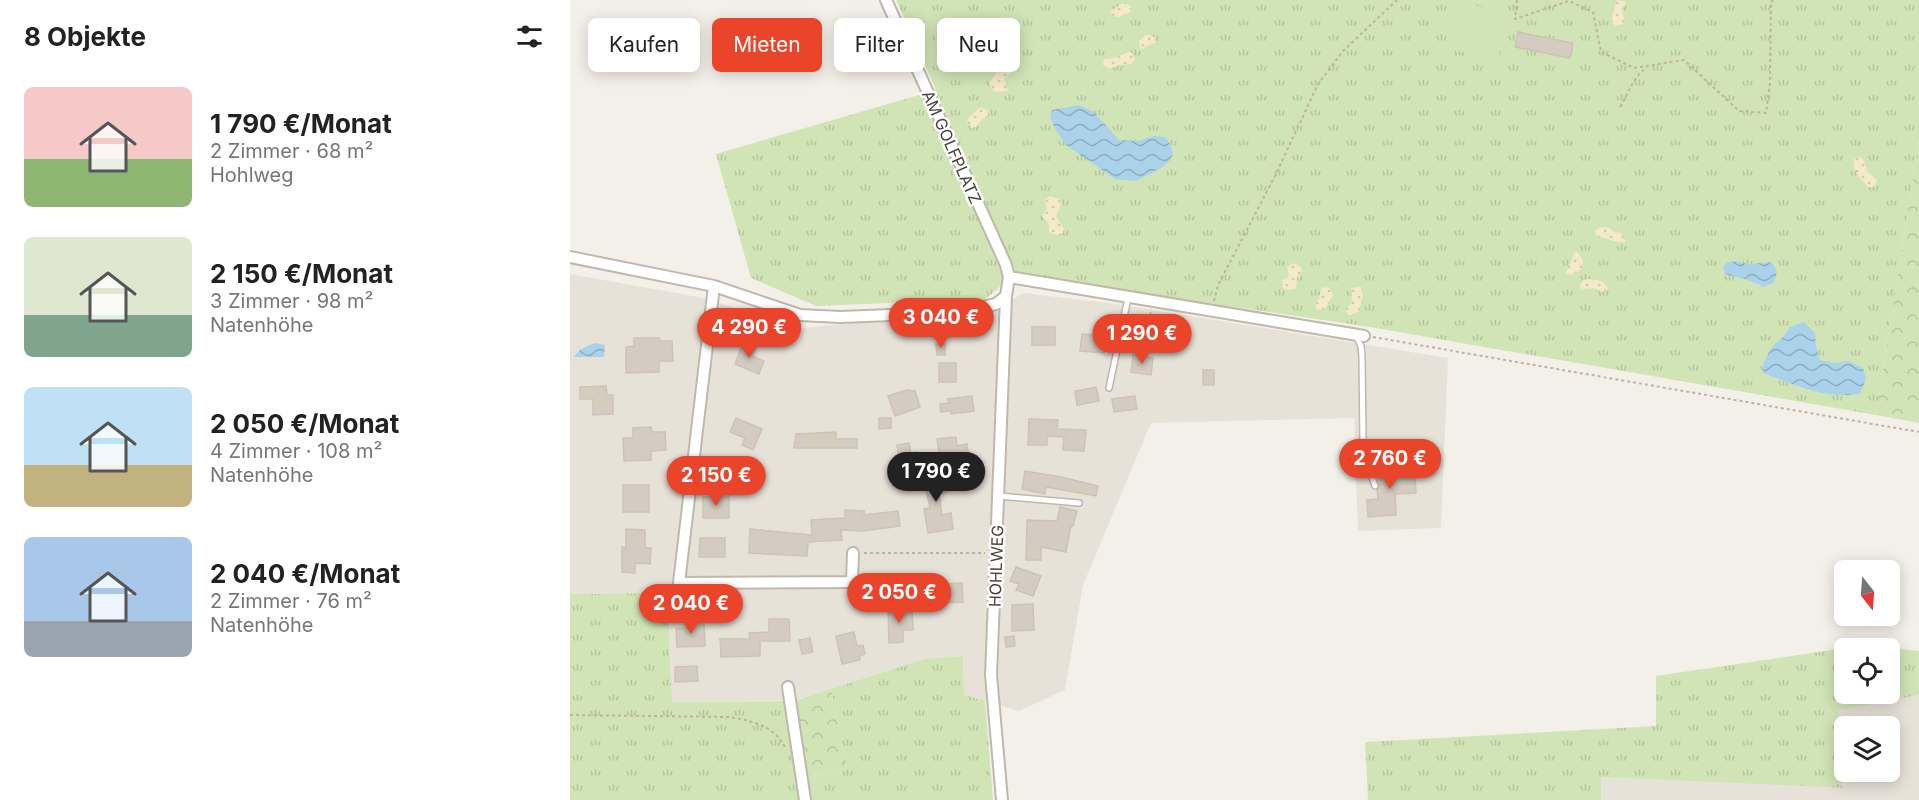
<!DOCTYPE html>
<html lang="de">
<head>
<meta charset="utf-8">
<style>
  body { margin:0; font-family:Inter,sans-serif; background:#f2f2f2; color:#222; height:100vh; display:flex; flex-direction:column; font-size:22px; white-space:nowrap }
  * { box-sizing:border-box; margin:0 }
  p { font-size:20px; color:#767676 }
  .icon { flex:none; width:33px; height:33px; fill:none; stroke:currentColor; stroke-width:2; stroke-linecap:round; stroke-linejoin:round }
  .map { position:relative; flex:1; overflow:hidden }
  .side { display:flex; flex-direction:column; background:#fff; width:570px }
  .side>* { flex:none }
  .guide { position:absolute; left:18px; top:18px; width:570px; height:54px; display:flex; gap:12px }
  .needle { width:39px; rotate:163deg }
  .controls { position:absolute; left:1264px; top:560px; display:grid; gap:12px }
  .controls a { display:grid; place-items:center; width:66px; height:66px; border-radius:9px; background:#fff; box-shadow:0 3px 15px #0003; font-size:30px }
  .price { position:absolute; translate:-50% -51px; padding:0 14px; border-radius:21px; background:#ea442a; color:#fff; font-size:20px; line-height:39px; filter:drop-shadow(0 2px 3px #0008) }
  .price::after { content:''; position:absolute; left:50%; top:36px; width:18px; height:14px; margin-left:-9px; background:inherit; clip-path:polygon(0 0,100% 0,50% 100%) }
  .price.on { background:#222; color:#fff }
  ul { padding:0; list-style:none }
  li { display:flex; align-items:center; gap:18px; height:150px; padding:0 24px }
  li span { display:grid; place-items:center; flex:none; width:168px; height:120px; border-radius:9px; color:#555 }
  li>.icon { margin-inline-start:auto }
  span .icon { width:72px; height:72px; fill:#fffc; stroke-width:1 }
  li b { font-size:26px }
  h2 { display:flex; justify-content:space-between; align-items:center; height:72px; padding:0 24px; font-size:26px }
  .chip { padding:0 21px; border-radius:9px; background:#fff; box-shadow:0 3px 15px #0003; font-size:21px; line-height:54px }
  .chip.on { background:#ea442a; color:#fff }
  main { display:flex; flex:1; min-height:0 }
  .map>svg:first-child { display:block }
  .residential { fill:#e7e2d8; fill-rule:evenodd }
  .grass { fill:url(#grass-tufts); fill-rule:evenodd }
  .forest { fill:url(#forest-crowns) }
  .sand { fill:url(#sand-dots) }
  .park { fill:#d0e4b5 }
  .water { fill:url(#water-waves) }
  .building { fill:#d4ccc0; stroke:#cec3b3; stroke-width:1.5 }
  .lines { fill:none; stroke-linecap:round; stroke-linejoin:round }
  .lane-casing { stroke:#beb8ad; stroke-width:8 }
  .street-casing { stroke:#beb8ad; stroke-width:14 }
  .path { stroke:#bfb39f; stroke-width:2; stroke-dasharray:3 3; stroke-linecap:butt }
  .lane { stroke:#fff; stroke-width:5 }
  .street { stroke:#fff; stroke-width:10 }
  .labels { text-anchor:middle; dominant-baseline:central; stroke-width:5; stroke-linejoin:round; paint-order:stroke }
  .street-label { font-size:16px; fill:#474138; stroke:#fff }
</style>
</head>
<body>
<main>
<section class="side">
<h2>8 Objekte<svg class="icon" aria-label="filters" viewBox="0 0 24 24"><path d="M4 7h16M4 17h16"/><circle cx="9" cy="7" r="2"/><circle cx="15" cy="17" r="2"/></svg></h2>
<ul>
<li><span style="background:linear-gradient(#f6c9c9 60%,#8fb573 0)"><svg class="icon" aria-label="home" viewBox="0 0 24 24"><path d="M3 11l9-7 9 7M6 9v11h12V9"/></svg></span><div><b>1 790 €/Monat</b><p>2 Zimmer · 68 m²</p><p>Hohlweg</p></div></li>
<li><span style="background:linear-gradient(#dfe7d0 65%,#7fa58c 0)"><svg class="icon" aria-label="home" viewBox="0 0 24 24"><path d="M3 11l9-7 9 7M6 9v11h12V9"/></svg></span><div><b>2 150 €/Monat</b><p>3 Zimmer · 98 m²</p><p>Natenhöhe</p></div></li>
<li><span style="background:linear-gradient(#bfe0f5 65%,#c2b280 0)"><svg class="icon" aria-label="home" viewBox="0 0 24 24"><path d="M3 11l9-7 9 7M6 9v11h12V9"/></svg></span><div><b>2 050 €/Monat</b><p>4 Zimmer · 108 m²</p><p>Natenhöhe</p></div></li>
<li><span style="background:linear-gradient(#a9c7e8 70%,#9aa5b1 0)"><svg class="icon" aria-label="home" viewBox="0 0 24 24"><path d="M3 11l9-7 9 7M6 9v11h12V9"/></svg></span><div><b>2 040 €/Monat</b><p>2 Zimmer · 76 m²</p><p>Natenhöhe</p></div></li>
</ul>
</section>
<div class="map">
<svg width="1349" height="800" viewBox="0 0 1349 800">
  <defs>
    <pattern id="grass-tufts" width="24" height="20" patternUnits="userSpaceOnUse" patternTransform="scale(1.5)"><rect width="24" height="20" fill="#d0e4b5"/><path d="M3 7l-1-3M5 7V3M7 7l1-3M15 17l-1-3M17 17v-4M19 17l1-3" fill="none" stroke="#b4c59c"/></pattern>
    <pattern id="forest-crowns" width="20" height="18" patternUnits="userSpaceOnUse" patternTransform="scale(1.5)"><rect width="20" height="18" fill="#d0e4b5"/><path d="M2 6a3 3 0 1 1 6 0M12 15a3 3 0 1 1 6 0" fill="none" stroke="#b4c59c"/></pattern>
    <pattern id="sand-dots" width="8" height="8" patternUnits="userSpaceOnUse" patternTransform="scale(1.5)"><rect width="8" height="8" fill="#f4eac9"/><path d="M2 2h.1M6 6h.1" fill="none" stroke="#d3caad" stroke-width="1.8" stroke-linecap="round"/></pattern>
    <pattern id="water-waves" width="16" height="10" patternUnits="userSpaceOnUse" patternTransform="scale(1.5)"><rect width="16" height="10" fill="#abd2eb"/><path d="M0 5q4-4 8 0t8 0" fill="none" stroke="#8dacbf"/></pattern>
  </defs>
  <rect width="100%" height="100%" fill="#f3f0e9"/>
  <path class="residential" d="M 0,274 L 129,297 L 233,328 L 426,308 L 454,293 L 546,304 L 878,358 L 871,528 L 788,531 L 784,418 L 581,423 L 513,585 L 495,690 L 449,711 L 394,695 L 393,656 L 354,659 L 228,700 L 102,702 L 97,593 L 0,594 Z
    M 1349,695 L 1349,800 L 1031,800 L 1030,777 L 1271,788 L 1269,710 ZM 1275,726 L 1320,726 L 1320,771 L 1275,771 Z"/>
  <path class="grass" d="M 326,0 L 1349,0 L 1349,140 L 1306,415 L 800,327 L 444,274 L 416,299 L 246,306 L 181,278 L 146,154 L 366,90 Z
    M 97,593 L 102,702 L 220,701 L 229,800 L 0,800 L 0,594 Z
    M 1296,645 L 1349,651 L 1349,695 L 1269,710 L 1272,788 L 1031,777 L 1031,800 L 798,800 L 795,742 L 1086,726 L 1086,676 ZM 1275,648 L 1320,648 L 1320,693 L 1275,693 Z
    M 393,656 L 394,695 L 415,701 L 423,800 L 238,800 L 235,779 L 277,767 L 261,689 L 354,659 Z"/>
  <path class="forest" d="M 1349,140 L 1349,423 L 1306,415 Z
    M 261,689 L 277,767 L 235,779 L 225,701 Z"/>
  <path class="sand" d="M 1047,0 L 1057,2 L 1052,8 L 1054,19 L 1053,24 L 1046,26 L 1041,21 Z
    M 554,2 L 561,6 L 561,12 L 548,17 L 543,16 L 540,12 Z
    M 577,34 L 584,37 L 586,43 L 576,46 L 574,49 L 570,48 L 569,41 Z
    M 436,52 L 442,58 L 438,65 L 442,72 L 434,79 L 438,91 L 425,92 L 421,88 L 420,82 L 429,69 L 428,58 L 430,54 Z
    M 559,52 L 562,53 L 565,59 L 561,64 L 549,65 L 539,69 L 533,65 L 534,59 L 545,58 Z
    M 411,107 L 418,111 L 418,117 C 410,118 409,126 402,128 L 397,122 L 399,117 Z
    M 1291,157 C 1296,162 1295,168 1299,173 C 1303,177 1305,176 1307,182 L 1303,187 L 1298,187 C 1291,179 1281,170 1284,159 Z
    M 480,196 L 489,199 L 491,205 L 486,216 L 494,229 L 493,233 C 488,235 484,235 479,232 L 479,224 L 472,216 L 477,209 L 474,200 Z
    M 1032,227 L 1040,228 L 1043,232 L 1051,233 L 1056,242 C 1046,244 1037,237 1027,237 L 1025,230 Z
    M 1005,252 L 1009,253 L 1013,261 L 1012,269 L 1001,275 L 996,273 L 997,270 Z
    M 724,263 L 731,267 L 732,271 L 727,278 L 726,289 L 718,290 L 713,288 L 712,280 L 719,277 L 717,267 Z
    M 1018,279 C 1027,280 1035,280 1038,289 L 1034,292 L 1024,288 L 1012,289 L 1010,286 L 1013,280 Z
    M 756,287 L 760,289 L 763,295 L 755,309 L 747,310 L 745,304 L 749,299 L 751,288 Z
    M 790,287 L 793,295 L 789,311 L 782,315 L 778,315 L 775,309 L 782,303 L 781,288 Z"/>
  <path class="park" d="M 885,1 L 938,13 L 928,60 L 874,48 Z"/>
  <path class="water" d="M 509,105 L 524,112 L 549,140 L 568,141 L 584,136 L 595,137 L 599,142 L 603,154 L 600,160 L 591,168 L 566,181 L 545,179 L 495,144 L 485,129 L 480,117 L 482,110 Z
    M 1166,261 L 1177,264 L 1201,262 C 1208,269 1208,275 1203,283 L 1194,287 L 1178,280 L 1155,274 L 1153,267 L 1156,263 Z
    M 1234,322 L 1245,333 L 1246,346 L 1250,360 L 1264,363 L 1278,361 L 1293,368 L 1296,379 L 1290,394 C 1253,399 1228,386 1193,373 L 1193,364 L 1201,348 L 1213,337 L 1220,327 Z
    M 25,343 L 35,345 L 34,357 L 4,357 C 9,349 16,346 25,343 Z"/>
  <path class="building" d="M 948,32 L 1003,43 L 1000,58 L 945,47 Z
    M 462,327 L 485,327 L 485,345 L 462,345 Z
    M 512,334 L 535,336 L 534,353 L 510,351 Z
    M 64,338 L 89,338 L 90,341 L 102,341 L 103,361 L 89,361 L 89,372 L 56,373 L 56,347 L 64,346 Z
    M 173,343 L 186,348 L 182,356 L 194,361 L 189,374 L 165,364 Z
    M 366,344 L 375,344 L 375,355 L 367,355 Z
    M 563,355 L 583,358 L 581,375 L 561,372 Z
    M 369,363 L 386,363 L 386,382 L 369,382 Z
    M 633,370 L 644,370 L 644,385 L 633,385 Z
    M 36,386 L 37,395 L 43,395 L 43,414 L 23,415 L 23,399 L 10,399 L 10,387 Z
    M 526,387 L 529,401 L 507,405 L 505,391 Z
    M 337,390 L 345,391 L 350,407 L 325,416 L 318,396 Z
    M 402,396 L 404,411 L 381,414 L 381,411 L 371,412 L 370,404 L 379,403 L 378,399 Z
    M 565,396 L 567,409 L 544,412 L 542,399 Z
    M 166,418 L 192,429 L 183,450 L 172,445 L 175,438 L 160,432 Z
    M 309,418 L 321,418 L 321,428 L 309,429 Z
    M 459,419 L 488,420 L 487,429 L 516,430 L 514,451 L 493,450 L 494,437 L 477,436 L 477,445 L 458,445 Z
    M 81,427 L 82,432 L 95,432 L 96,450 L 81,451 L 81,460 L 54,461 L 53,438 L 63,438 L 63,428 Z
    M 266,432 L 266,439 L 287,439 L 287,448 L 224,448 L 226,434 Z
    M 386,437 L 387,446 L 397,444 L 399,457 L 370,461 L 367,439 Z
    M 339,443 L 341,453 L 347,452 L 348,462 L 330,465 L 327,445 Z
    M 825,464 L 826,473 L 845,472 L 846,493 L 825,494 L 826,515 L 798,517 L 797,500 L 808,499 L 807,490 L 810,486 L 806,465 Z
    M 372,469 L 377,492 L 369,494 L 372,515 L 381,513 L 383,529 L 358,533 L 354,509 L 360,508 L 354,480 L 357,480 L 355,472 Z
    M 455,471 L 491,477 L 528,486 L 526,496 L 476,487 L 475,494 L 452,489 Z
    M 53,485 L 79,485 L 79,512 L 53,512 Z
    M 159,496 L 159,518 L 133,518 L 133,497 Z
    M 490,507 L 507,511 L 503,526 L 501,525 L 496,552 L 471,547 L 471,560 L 456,560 L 457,520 L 487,521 Z
    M 275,510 L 294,511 L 294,515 L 328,511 L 330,526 L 293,531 L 271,530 L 272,540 L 238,542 L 237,556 L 179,553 L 180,529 L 242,535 L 241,520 L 275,518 Z
    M 56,529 L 75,530 L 75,548 L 81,548 L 80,564 L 65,563 L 65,573 L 52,572 L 52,547 L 56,548 Z
    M 130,538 L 155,538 L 155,557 L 129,557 Z
    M 446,567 L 471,576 L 463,596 L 446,590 L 449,584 L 440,581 Z
    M 392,583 L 393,602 L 363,603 L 362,598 L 354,598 L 354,585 Z
    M 463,604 L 464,630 L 442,631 L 442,605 Z
    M 333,607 L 333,611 L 342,610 L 343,630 L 333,630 L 333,642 L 319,643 L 318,608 Z
    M 199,619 L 219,619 L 220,641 L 190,641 L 190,656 L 151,657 L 150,639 L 180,639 L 179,633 L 199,632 Z
    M 117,621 L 134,621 L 135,646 L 107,647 L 106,629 L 117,628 Z
    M 284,632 L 287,646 L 293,645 L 295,654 L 289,656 L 290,660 L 272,664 L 266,636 Z
    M 444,636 L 445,646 L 436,647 L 435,637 Z
    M 240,638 L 243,652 L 232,654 L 229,640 Z
    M 127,666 L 128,681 L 105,682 L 105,667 Z"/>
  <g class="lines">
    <defs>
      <path id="lane" d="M 786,336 L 791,346 L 792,356 L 793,443 L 794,454 L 805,486
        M 539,388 L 558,298
        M 429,496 L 509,503"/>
      <path id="street" d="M 316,0 L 436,265 L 439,277 L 436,296 L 421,675 L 432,800
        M 0,257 L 144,286 L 230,315 L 270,317 L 373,313 L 408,308 L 426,304 L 436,296
        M 439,277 L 794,336
        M 144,286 L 109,583 L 282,582 L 283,553
        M 218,687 L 235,800"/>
    </defs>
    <use href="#lane" class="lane-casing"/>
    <use href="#street" class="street-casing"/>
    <path class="path" d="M 947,0 L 945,19 L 999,1 L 1023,12 L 1031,52 L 1064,68 L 1114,60 L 1169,111 L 1196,113 L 1200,83 L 1201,2 L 1203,0
      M 1050,107 C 1060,91 1061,80 1077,67
      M 644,301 L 648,285 L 705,176 L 748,84 L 773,51 L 827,0
      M 803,337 L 1349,432
      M 575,357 L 581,309
      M 294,553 L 415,553
      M 0,715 L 159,717 C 183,721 205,726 216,749"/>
    <use href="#lane" class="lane"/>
    <use href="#street" class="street"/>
  </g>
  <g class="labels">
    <g class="street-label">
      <text transform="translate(382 147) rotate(66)">AM GOLFPLATZ</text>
      <text transform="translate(426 566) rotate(-88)">HOHLWEG</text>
    </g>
  </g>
</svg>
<div class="controls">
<a><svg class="needle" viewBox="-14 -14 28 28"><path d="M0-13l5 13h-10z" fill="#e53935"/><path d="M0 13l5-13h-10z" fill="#767676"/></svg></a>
<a><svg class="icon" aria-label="locate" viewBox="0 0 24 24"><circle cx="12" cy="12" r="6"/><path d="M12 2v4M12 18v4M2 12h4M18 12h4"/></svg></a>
<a><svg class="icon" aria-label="layers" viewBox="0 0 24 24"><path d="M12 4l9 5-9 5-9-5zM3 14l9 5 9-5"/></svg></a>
</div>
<b class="price" style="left:371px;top:349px">3 040 €</b>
<b class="price" style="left:179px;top:359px">4 290 €</b>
<b class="price" style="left:572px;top:365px">1 290 €</b>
<b class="price" style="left:820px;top:490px">2 760 €</b>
<b class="price on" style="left:366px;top:503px">1 790 €</b>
<b class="price" style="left:146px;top:507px">2 150 €</b>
<b class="price" style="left:329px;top:624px">2 050 €</b>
<b class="price" style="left:121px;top:635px">2 040 €</b>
<div class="guide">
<a class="chip">Kaufen</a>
<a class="chip on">Mieten</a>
<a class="chip">Filter</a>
<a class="chip">Neu</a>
</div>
</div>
</main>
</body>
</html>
